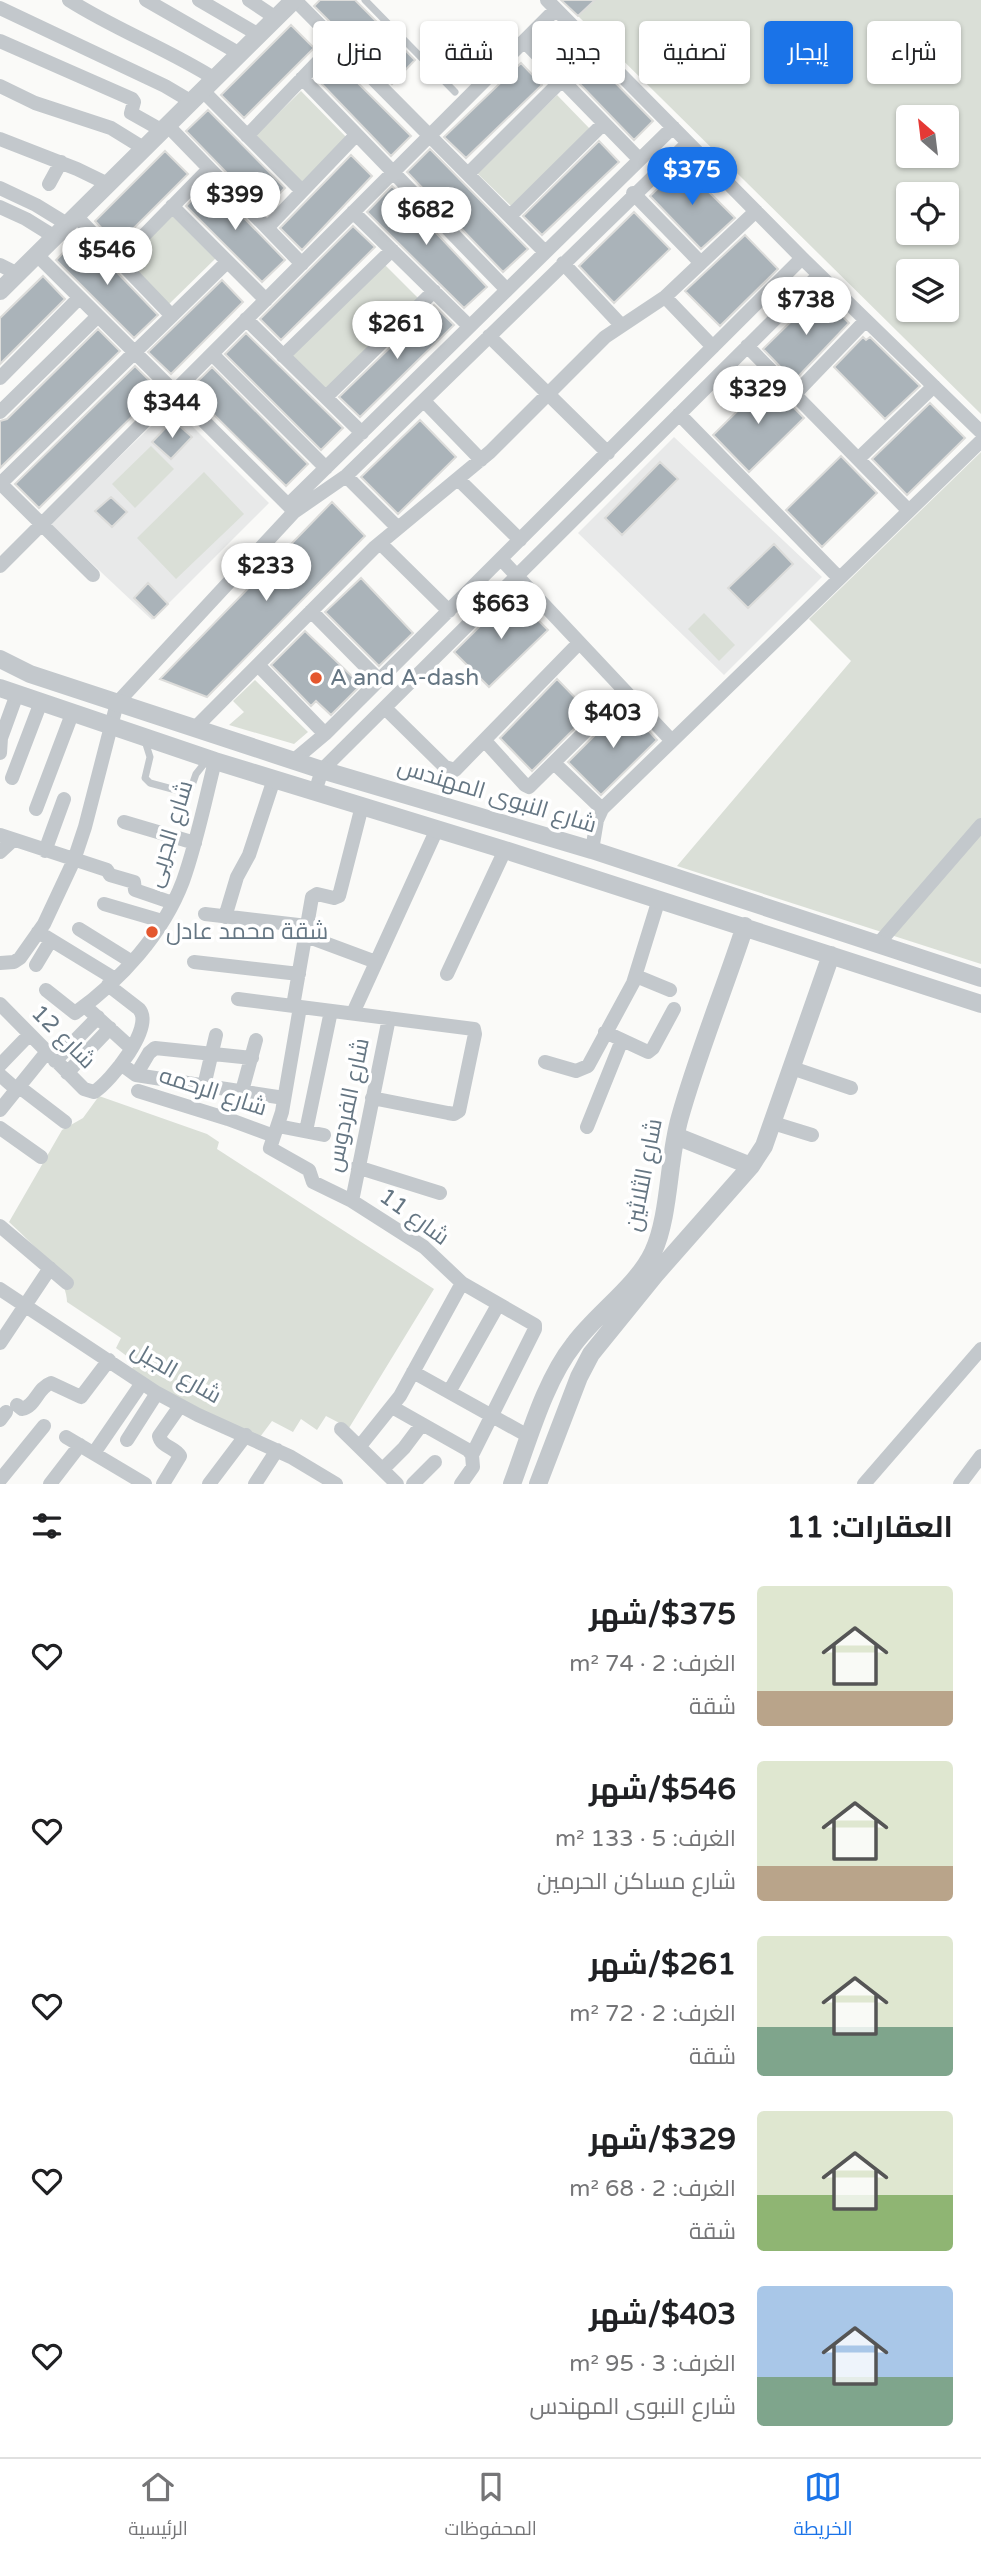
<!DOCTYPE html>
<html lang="ar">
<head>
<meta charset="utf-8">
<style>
  body { margin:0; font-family:"Varela Round",Cairo,sans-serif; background:#f6f6f6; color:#202124; direction:rtl; height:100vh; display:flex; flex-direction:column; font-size:26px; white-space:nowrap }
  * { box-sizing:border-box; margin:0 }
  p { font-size:23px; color:#757577 }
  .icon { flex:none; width:38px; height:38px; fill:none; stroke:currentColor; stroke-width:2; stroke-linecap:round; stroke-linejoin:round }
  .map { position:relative; height:1484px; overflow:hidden; direction:ltr }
  .panel { display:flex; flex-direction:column; background:#fff; flex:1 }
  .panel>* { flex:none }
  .hud { position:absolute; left:21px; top:21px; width:940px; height:63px; direction:rtl; display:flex; gap:14px }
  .needle { width:46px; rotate:332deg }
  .buttons { position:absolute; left:896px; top:105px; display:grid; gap:14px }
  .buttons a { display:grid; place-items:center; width:63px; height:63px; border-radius:7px; background:#fff; box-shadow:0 2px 5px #0004; font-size:35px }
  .price { position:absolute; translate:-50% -60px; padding:0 16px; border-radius:24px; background:#fff; color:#222; font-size:23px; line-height:46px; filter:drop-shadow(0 2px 4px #0008) }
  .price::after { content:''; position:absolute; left:50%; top:42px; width:21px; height:16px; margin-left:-10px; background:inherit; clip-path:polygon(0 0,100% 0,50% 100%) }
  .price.on { background:#1a73e8; color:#fff }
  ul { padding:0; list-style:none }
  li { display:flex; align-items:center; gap:21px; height:175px; padding:0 28px }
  li span { display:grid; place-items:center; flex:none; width:196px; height:140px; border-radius:7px; color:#555 }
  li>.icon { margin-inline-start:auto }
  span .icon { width:84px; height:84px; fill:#fffc; stroke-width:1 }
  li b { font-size:30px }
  h2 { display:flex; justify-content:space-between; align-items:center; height:84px; padding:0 28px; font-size:30px }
  .tag { padding:0 24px; border-radius:7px; background:#fff; box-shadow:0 2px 5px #0004; font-size:24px; line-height:63px }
  .tag.on { background:#1a73e8; color:#fff }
  .menu { display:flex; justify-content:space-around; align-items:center; height:98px; border-top:2px solid #e0e0e0; background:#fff; font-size:19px; color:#757577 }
  .menu a { display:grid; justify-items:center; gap:4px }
  .menu .on { color:#1a73e8 }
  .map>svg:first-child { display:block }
  .built { fill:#e8e9e9 }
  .green { fill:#dadfd7; fill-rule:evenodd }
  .building { fill:#aab3b9; stroke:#dcdcda; stroke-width:2 }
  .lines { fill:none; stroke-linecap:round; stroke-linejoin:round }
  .service { stroke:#c3c8cc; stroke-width:7 }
  .minor { stroke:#c3c8cc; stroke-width:14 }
  .tertiary { stroke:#c3c8cc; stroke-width:18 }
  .poi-dot { fill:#e4572e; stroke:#fff; stroke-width:2.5 }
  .labels { text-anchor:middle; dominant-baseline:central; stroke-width:7; stroke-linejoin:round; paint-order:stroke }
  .poi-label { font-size:23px; fill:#657683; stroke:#fff; text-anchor:start }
  .street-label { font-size:23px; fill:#657683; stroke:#fff }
</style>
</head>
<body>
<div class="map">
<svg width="981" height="1484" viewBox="0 0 981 1484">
  <rect width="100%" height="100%" fill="#fafaf8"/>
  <path class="built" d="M 172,406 L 269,503 L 152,620 L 50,524 Z
    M 674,437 L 822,577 L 724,675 L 578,533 Z"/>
  <path class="green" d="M 595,0 L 981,0 L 981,414 L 578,16 ZM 908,117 L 947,117 L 947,156 L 908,156 ZM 908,194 L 947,194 L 947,233 L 908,233 ZM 908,271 L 947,271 L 947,310 L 908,310 Z
    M 301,91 L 348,139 L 302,183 L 256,135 Z
    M 557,95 L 590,129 L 511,206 L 477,173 Z
    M 171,212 L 217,257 L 165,308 L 120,263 Z
    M 384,264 L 418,298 L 324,392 L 290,358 Z
    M 151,446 L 174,469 L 135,508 L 112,484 Z
    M 981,452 L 981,964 L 677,866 L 851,661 L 809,619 Z
    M 204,472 L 244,514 L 176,579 L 137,538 Z
    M 704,613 L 735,645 L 719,661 L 688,629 Z
    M 255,680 L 308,732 L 294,744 L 229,725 L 244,712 L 233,701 Z
    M 99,1096 L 207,1134 L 219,1142 L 217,1149 L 434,1289 L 349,1428 L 326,1416 L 317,1430 L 301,1419 L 293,1432 L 272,1421 L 257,1441 L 129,1373 L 136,1363 L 116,1348 L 121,1338 L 67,1302 C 67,1274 28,1240 9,1222 L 62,1130 L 83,1118 Z"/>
  <path class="building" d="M 320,0 L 355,0 L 415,60 L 392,84 L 314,6 Z
    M 561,0 L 595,0 L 578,16 Z
    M 291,25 L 314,48 L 244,118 L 221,95 Z
    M 334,59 L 411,136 L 391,156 L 316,78 Z
    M 593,60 L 653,121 L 634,140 L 575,79 Z
    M 521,63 L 542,85 L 466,158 L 444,137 Z
    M 208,110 L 285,188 L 263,210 L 186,131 Z
    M 599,141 L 619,162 L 542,235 L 523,216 Z
    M 430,149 L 528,249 L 503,272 L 407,172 Z
    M 165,151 L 188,174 L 117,245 L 95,221 Z
    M 351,155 L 372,176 L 302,250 L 280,228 Z
    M 682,165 L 735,218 L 701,249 L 650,196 Z
    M 209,182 L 285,260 L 262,282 L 186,206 Z
    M 392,186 L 487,287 L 464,308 L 367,212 Z
    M 634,212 L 670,249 L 614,303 L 579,266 Z
    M 353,226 L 375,247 L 281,340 L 260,319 Z
    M 81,235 L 158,315 L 134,338 L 56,260 Z
    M 745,235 L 778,269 L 720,326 L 685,291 Z
    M 43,276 L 65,299 L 0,364 L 0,318 Z
    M 222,280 L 243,302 L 171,374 L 148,352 Z
    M 820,293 L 849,323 L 794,381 L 763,349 Z
    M 434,305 L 454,325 L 360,417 L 339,397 Z
    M 98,329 L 120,351 L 0,468 L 0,421 L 7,419 Z
    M 246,333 L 343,428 L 321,450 L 225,354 Z
    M 863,337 L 866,340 L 870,337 L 920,386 L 885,419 L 834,367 Z
    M 135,366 L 157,388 L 154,391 L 156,393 L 39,508 L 15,484 Z
    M 212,367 L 308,464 L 286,486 L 189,390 Z
    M 768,381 L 804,418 L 749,472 L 713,435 Z
    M 930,403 L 965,438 L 907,495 L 872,459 Z
    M 173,420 L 192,437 L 171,459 L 152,442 Z
    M 420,420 L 456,457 L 398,514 L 361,477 Z
    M 841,456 L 877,493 L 822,547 L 786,510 Z
    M 660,462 L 678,479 L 622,535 L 605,518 Z
    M 111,497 L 127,512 L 112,527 L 95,511 Z
    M 332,502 L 365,536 L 207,697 L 160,679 Z
    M 774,544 L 793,564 L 748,608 L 728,588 Z
    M 361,578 L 413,633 L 379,666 L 325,612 Z
    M 148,583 L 168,604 L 154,618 L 134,598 Z
    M 512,594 L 548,630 L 489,687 L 454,652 Z
    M 305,631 L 361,685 L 331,715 L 316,701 L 311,706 L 271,665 Z
    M 557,679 L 590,713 L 532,771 L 500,738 Z
    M 625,705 L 657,740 L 601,795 L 568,762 Z"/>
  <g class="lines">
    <path class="service" d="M 365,0 L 455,92
      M 145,741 L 150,757 L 145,778 L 150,783 L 187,793 L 190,791 L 196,774 L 207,760"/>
    <path class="minor" d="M 69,0 C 116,30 168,49 215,79
      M 146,0 L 240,54
      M 199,0 L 259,35
      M 249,0 L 276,18
      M 295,0 L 545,252
      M 547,0 L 802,258 L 981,432
      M 0,8 L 165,86 L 192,102
      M 0,41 L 132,99 L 134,102 L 131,113 L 163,131
      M 524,41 L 639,159
      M 302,78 L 506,289
      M 0,86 L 35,103 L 111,128 L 145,149
      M 203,91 L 301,190
      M 168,126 L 302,264
      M 247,136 L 337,42
      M 0,139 L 77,169 L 108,184
      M 468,174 L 562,80
      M 49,184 L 61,162
      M 0,188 L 36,205 L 67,224
      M 633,193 L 701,263
      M 172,206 L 266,300
      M 0,207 L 26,219 L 55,237
      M 353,212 L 469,326
      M 76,216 L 172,316
      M 510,216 L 604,123
      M 267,228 L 356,135
      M 37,255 L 288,505
      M 119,261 L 209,169
      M 563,263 L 621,325
      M 0,265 L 18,274
      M 665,297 L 713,347
      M 246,319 L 362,433
      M 489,336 L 608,453
      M 747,346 L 909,511
      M 212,354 L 326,468
      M 283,356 L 392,250
      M 0,378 L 79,298
      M 795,394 L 866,320
      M 326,397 L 434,291
      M 424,401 L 481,460
      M 0,412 L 97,317
      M 679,414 L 839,578
      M 858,459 L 934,386
      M 346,476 L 398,528
      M 458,479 L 520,540
      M 0,483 L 93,575
      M 0,484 L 227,262
      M 294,512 L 288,505 L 673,127
      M 380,543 L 449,611
      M 501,559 L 671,740
      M 0,566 L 556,9
      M 311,611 L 379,680
      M 258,665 L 325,734
      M 385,708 L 445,767 L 455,770 L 579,643
      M 195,728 L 374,548 L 490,452 L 605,337 L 665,297 L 756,211
      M 485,741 L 525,785 L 529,787 L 625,692
      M 0,753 L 1,738 L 17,694
      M 294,760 L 325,734 L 802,258
      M 554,763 L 602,809
      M 12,778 L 41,702
      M 315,792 L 322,770 L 819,275
      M 36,809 L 72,714
      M 124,822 L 195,843
      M 0,835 L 107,870 L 110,875 L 134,882 L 135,890 L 173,903
      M 592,850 L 597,820 L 602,809 L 981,441
      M 45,851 L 64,799
      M 0,852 L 13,840
      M 104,904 L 162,921
      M 205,914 L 307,926
      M 225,917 L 237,877 L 249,855 L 274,779
      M 79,929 L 132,962
      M 38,932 L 115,979
      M 306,936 L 376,962
      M 878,944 L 981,825
      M 194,962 L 299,974
      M 0,963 L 14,962 L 20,958 L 44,924 L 74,860 L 85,827 L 117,703 L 294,512 L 346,476 L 688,143
      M 36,965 L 51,940
      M 447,974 L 505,850
      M 636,976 L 670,990
      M 46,990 L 75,1013 C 121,980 163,934 183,881 C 197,842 205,801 215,761
      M 238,999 L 474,1029 L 475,1034 L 459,1111 L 454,1114 L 448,1113 L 372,1098
      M 0,1004 L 84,1089 L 94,1092 C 111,1081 155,1027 139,1009 L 108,985
      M 85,1006 L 131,1048
      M 293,1006 L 312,897 L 317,894 L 334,898 L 339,896 L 362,806
      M 300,1007 L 282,1112 L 270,1148 L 309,1170 L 313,1182 L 352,1201 L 424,1247 L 462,1283 L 535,1325 L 535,1329 L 472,1455
      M 353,1013 L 437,829
      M 605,1032 L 648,1052 L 653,1048 L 674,1009
      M 55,1061 L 98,1017
      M 545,1062 L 576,1071 L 588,1066 L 633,983 L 659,899
      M 121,1064 L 136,1075 L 284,1098
      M 0,1065 L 29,1035
      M 792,1068 L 851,1088
      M 67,1073 L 110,1028
      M 0,1075 L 16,1089
      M 136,1075 L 149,1053 L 155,1048 L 252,1058
      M 18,1086 L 65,1122
      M 204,1086 L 216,1035
      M 138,1091 L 228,1119 L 274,1136
      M 242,1091 L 256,1040
      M 0,1110 L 46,1053
      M 773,1123 L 812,1135
      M 278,1126 L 324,1135
      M 587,1127 L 622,1040
      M 0,1128 L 41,1157
      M 306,1131 L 331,1011
      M 357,1167 L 440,1193
      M 352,1201 L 389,1018
      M 0,1226 L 67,1283
      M 0,1289 L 157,1393 L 198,1415 L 291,1457 L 336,1484
      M 0,1343 L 50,1268
      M 413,1372 L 530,1437
      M 449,1392 L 498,1305
      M 17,1405 L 22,1409 C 36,1406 37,1388 51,1383 L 81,1397 L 109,1360
      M 392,1407 L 468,1450 L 472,1455 L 473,1467 L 461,1484
      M 0,1420 L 6,1412
      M 341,1429 L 397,1484
      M 66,1437 L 145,1484
      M 127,1440 L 157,1393
      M 360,1446 L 400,1396 L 462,1283
      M 94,1453 L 142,1383
      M 383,1469 L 404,1448 L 422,1424
      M 0,1480 L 44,1426
      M 50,1484 L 80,1445
      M 163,1484 L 180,1456 C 175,1447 161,1447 159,1436 L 180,1406
      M 209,1484 L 246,1435
      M 255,1484 L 277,1450
      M 413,1484 L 435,1462
      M 864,1484 L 981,1349
      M 960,1484 L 981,1456"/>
    <path class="tertiary" d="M 0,291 L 294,0
      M 0,659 L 30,674 L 322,770 L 592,850 L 981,978
      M 0,688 L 215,761 L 505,850 L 981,1004
      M 676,1136 L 751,1166
      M 512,1484 C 529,1439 544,1382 574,1344 C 597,1313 637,1286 653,1252 C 670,1216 668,1158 680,1117 C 698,1053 724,990 745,926
      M 538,1484 L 579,1377 L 591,1354 L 655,1275 L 751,1166 L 764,1146 L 831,955"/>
  </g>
  <g class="poi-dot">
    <circle cx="316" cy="678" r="7"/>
    <circle cx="152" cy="932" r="7"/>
  </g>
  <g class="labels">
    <g class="poi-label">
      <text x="330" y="678">A and A-dash</text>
      <text x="166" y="932">شقة محمد عادل</text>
    </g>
    <g class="street-label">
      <text transform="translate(497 796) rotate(17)">شارع النبوى المهندس</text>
      <text transform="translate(170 834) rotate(-73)">شارع الجربى</text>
      <text transform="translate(63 1037) rotate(45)">شارع 12</text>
      <text transform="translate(213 1092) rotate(18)">شارع الرحمه</text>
      <text transform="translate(348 1105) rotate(-78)">شارع الفردوس</text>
      <text transform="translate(644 1175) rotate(-79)">شارع الثلاثين</text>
      <text transform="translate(414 1217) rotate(36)">شارع 11</text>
      <text transform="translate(176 1373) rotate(30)">شارع الجبل</text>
    </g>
  </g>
</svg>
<div class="buttons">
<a><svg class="needle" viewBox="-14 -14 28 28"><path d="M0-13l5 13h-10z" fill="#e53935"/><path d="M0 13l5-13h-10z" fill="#757577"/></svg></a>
<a><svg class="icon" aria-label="locate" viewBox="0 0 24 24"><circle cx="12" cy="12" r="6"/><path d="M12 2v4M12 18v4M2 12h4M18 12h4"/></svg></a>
<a><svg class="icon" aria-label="layers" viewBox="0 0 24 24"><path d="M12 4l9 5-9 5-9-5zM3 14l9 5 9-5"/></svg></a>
</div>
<b class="price on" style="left:692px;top:207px">$375</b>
<b class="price" style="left:235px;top:232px">$399</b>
<b class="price" style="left:426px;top:247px">$682</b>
<b class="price" style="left:107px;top:287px">$546</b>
<b class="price" style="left:806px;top:337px">$738</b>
<b class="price" style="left:397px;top:361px">$261</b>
<b class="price" style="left:758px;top:426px">$329</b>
<b class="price" style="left:172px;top:440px">$344</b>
<b class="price" style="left:266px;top:603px">$233</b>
<b class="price" style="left:501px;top:641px">$663</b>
<b class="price" style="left:613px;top:750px">$403</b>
<div class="hud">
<a class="tag">شراء</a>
<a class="tag on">إيجار</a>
<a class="tag">تصفية</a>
<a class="tag">جديد</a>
<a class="tag">شقة</a>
<a class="tag">منزل</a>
</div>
</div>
<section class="panel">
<h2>العقارات: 11<svg class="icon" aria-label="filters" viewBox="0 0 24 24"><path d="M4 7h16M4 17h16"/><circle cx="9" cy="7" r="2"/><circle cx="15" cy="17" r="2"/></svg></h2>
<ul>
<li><span style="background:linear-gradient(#dfe7d0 75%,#b9a48a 0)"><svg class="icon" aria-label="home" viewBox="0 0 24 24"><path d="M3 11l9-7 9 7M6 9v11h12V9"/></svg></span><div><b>$375/شهر</b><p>الغرف: 2 · 74 m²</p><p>شقة</p></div><svg class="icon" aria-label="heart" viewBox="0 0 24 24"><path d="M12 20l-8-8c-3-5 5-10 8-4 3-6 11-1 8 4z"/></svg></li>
<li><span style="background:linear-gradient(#dfe7d0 75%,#b9a48a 0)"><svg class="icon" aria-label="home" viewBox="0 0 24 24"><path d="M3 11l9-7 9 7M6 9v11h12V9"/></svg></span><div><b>$546/شهر</b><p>الغرف: 5 · 133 m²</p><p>شارع مساكن الحرمين</p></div><svg class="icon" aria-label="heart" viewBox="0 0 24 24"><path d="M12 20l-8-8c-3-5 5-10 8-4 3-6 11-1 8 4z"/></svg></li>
<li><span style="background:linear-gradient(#dfe7d0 65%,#7fa58c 0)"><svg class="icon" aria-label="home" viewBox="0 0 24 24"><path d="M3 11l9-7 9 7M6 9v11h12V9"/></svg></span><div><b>$261/شهر</b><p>الغرف: 2 · 72 m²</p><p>شقة</p></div><svg class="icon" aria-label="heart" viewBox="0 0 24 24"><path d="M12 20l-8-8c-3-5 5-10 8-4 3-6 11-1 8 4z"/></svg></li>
<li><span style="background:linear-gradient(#dfe7d0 60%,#8fb573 0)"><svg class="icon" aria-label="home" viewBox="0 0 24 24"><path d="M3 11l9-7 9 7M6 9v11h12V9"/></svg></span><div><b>$329/شهر</b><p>الغرف: 2 · 68 m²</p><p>شقة</p></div><svg class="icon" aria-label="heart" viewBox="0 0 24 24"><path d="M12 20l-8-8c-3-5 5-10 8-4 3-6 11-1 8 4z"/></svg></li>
<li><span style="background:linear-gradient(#a9c7e8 65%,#7fa58c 0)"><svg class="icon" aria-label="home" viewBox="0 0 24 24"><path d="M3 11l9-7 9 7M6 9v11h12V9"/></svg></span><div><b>$403/شهر</b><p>الغرف: 3 · 95 m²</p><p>شارع النبوى المهندس</p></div><svg class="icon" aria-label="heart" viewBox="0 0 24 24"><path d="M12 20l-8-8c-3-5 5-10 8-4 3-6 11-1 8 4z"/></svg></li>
</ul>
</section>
<nav class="menu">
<a class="on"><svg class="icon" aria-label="map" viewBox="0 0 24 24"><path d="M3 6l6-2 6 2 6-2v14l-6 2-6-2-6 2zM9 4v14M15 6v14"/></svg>الخريطة</a>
<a><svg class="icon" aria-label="saved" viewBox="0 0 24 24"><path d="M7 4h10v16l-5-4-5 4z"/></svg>المحفوظات</a>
<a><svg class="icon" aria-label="home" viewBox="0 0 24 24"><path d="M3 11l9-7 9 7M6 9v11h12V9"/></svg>الرئيسية</a>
</nav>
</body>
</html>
